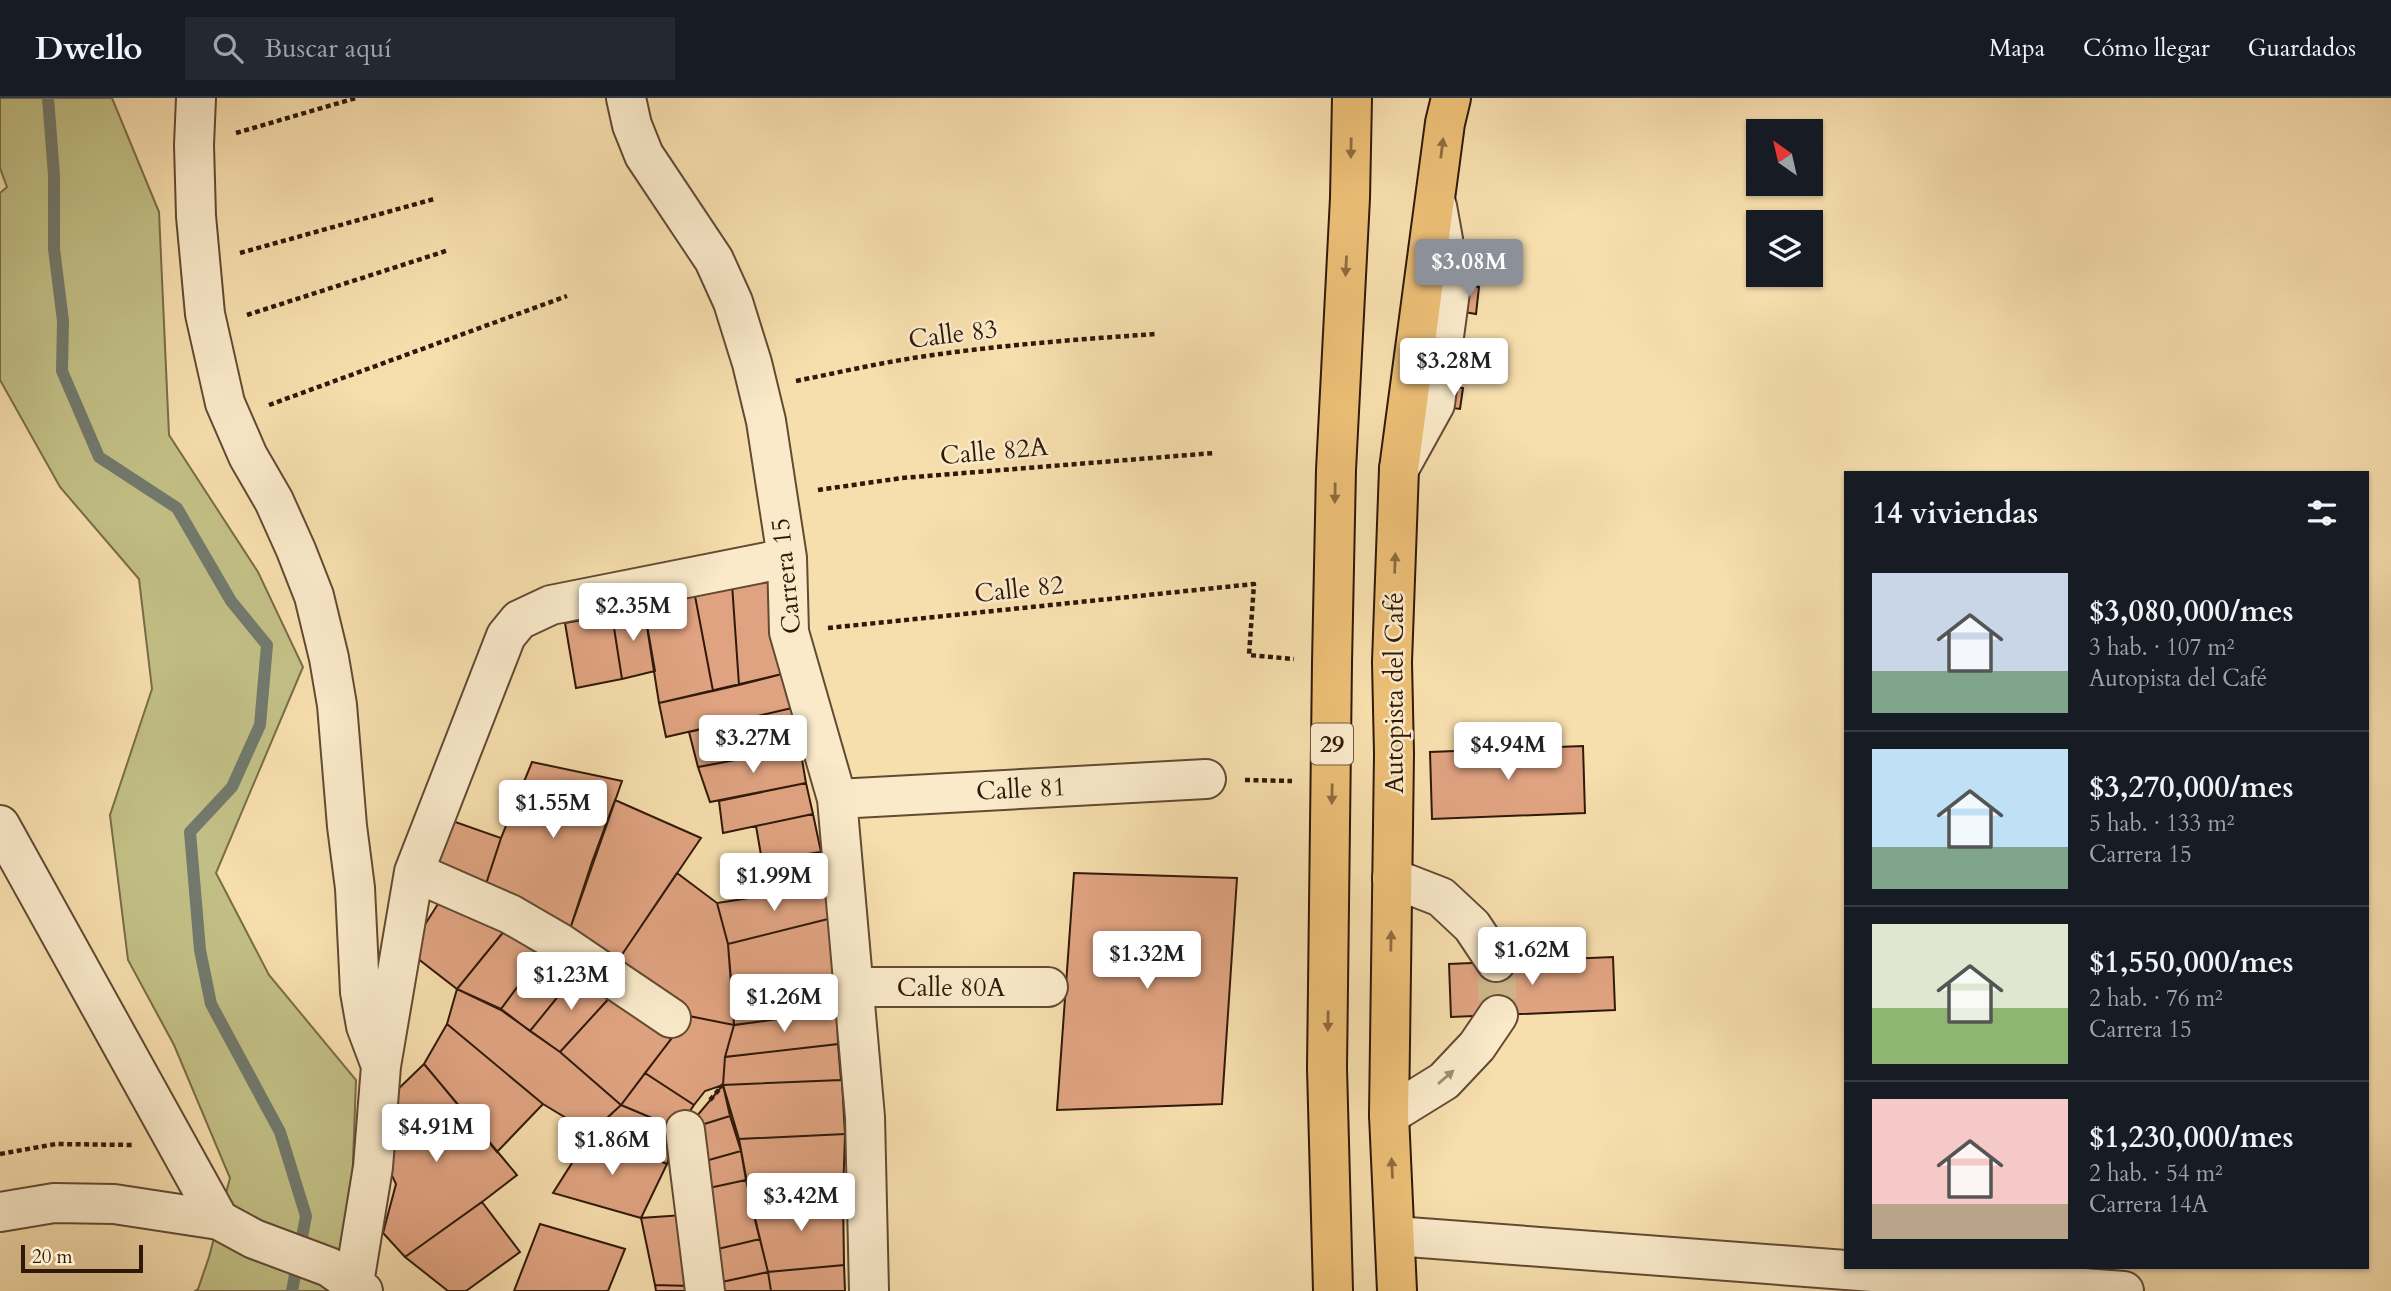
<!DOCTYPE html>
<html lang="es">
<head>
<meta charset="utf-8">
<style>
  body { margin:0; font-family:Cardo,serif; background:#242831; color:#f1f3f6; height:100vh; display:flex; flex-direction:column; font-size:26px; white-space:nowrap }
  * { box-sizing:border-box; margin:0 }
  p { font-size:23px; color:#9ea1a6 }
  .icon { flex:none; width:38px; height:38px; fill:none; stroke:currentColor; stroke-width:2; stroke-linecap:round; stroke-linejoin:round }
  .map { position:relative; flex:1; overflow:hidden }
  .drawer { position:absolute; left:1844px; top:373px; width:525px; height:798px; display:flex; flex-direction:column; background:#171b24; border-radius:0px; box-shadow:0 2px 5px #0004 }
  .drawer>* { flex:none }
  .needle { width:46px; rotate:326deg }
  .tools { position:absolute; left:1746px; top:21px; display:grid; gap:14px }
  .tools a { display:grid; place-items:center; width:77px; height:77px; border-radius:0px; background:#171b24; box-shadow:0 2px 5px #0004; font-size:35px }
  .scale { position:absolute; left:21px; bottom:18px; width:122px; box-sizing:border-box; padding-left:7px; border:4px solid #30190a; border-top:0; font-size:19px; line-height:24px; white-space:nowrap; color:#30190a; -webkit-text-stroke:5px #faeaca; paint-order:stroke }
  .price { position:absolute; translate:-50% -60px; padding:0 16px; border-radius:7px; background:#fff; color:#222; font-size:23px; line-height:46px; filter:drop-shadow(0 2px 4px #0008) }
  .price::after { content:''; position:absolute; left:50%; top:42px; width:21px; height:16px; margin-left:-10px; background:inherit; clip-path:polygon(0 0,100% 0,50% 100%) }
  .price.on { background:#8c9099; color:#fff }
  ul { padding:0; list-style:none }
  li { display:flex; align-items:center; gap:21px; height:175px; padding:0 28px }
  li+li { border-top:2px solid #363941 }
  li span { display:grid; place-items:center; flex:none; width:196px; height:140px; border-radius:0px; color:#555 }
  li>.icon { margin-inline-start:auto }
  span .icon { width:84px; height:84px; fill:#fffc; stroke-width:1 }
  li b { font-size:30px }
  h2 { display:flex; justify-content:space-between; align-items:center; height:84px; padding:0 28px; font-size:30px }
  header { display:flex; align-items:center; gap:42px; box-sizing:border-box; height:98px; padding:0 35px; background:#171b24; border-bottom:2px solid #363941 }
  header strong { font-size:33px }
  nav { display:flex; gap:38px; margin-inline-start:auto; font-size:24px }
  .search { width:490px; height:63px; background:#242831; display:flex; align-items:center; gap:18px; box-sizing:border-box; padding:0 24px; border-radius:0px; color:#9ea1a6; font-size:26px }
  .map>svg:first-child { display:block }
  .green { fill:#c2c086; stroke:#796c48; stroke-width:2 }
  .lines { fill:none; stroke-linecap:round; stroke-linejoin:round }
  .stream { stroke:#727a6e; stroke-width:12 }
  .building { fill:#e0a381; stroke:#30190a; stroke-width:2 }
  .minor-tunnel { stroke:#cfb78c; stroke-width:38; stroke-dasharray:38 19; stroke-linecap:butt }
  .minor-casing { stroke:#624a33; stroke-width:42 }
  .highway-casing { stroke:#30190a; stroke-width:42 }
  .path { stroke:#30190a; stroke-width:4.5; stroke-dasharray:5 3.5; stroke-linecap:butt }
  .minor { stroke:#faeaca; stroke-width:38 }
  .highway { stroke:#ecbf76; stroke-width:38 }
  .oneway { fill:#8e6c40 }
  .oneway2 { fill:#9f8c74 }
  .labels { text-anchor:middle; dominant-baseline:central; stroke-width:5; stroke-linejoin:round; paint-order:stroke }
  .shield { fill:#faeaca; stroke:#6d5844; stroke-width:2 }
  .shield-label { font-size:24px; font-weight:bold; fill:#30190a }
  .street-label { font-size:26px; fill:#30190a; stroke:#faeaca }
</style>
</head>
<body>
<header>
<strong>Dwello</strong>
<div class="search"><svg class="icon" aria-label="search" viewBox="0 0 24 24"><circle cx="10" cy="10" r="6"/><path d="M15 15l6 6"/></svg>Buscar aquí</div>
<nav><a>Mapa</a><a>Cómo llegar</a><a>Guardados</a></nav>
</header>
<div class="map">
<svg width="2391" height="1193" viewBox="0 0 2391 1193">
  <rect width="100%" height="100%" fill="#f7dead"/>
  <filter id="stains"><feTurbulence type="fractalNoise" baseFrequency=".00286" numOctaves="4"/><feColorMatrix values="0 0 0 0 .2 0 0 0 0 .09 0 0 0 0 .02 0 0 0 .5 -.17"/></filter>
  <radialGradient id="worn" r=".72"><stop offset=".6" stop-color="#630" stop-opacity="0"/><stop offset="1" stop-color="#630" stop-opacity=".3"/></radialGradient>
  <path class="green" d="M 0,0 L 112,0 L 159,114 L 169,337 L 258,474 L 303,569 L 216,775 L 269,877 L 356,982 L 352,1091 L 331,1193 L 195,1193 L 198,1191 L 209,1159 L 230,1080 L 174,947 L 128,862 L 110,717 L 152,591 L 139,481 L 60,389 L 0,282 L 0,95 L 7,89 L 0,70 Z"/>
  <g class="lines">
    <path class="stream" d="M 48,0 L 54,77 L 54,151 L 63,223 L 62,273 L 99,359 L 177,410 L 231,503 L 267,547 L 260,627 L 232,689 L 190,734 L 200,852 L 211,906 L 280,1034 L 306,1118 L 292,1193"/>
  </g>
  <path class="building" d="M 1461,187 L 1479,189 L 1476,216 L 1458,213 Z
    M 1447,288 L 1463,290 L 1460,311 L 1444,309 Z
    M 768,481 L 782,576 L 739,587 L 732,486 Z
    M 732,486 L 739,587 L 713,593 L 695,498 Z
    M 695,498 L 713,593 L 659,605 L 644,510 Z
    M 644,510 L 655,573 L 622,581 L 612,517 Z
    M 612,517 L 622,581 L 576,590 L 565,525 Z
    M 782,576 L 792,610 L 666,639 L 659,605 Z
    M 792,610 L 800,650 L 698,669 L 689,634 Z
    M 1583,648 L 1585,715 L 1432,721 L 1430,654 Z
    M 800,650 L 806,685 L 710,704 L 698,669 Z
    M 532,664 L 622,683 L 570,831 L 486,786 L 501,740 Z
    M 806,685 L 813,716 L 723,735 L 719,703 Z
    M 615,702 L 701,740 L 619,861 L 570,831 L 592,764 Z
    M 813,716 L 821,754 L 762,763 L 756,728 Z
    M 444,720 L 501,740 L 486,786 L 424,767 Z
    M 821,754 L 827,788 L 752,799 L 745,766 Z
    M 677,775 L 717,805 L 728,846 L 734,927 L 689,918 L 619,861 Z
    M 1074,775 L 1237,780 L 1222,1006 L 1057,1012 Z
    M 827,788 L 832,820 L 728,846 L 717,805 Z
    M 445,795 L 505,832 L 457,891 L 408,853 Z
    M 832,820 L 833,876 L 732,893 L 728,846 Z
    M 505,832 L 543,854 L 501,911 L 457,891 Z
    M 543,854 L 577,875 L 530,933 L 501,911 Z
    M 1613,859 L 1615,912 L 1451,919 L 1449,866 Z
    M 577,875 L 613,896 L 560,954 L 530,933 Z
    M 833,876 L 837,913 L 734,927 L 732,893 Z
    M 457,891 L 501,912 L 560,954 L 621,1007 L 591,1035 L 543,1006 L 447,926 Z
    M 613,896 L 671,941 L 621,1007 L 560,954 Z
    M 837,913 L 838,946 L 725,959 L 734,927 Z
    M 689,918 L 734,927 L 725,959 L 723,987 L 705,993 L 694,1007 L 645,975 Z
    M 447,926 L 543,1006 L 497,1054 L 424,966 Z
    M 838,946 L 841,982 L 723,987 L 725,959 Z
    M 424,966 L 517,1077 L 482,1104 L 405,1159 L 383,1135 L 396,1086 L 380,1052 L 404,1024 L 391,998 Z
    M 645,975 L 694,1007 L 678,1031 L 621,1007 Z
    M 842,982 L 845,1036 L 739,1041 L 723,987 Z
    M 723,987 L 730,1018 L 685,1032 Z
    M 621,1007 L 678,1031 L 667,1066 L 591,1035 Z
    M 730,1018 L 741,1053 L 691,1067 L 685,1032 Z
    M 591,1035 L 667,1066 L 641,1120 L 553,1095 Z
    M 845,1036 L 843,1098 L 751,1106 L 739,1041 Z
    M 741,1053 L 746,1082 L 695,1093 L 691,1067 Z
    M 746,1082 L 760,1141 L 705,1154 L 695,1093 Z
    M 843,1098 L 844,1167 L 768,1174 L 751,1106 Z
    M 482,1104 L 520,1154 L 466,1193 L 448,1193 L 405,1159 Z
    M 683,1117 L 690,1188 L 655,1187 L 641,1120 Z
    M 540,1126 L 625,1151 L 608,1193 L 514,1193 Z
    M 760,1141 L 768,1174 L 708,1187 L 705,1154 Z
    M 844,1167 L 845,1193 L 771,1193 L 768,1174 Z
    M 768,1174 L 771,1193 L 709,1193 L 708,1187 Z
    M 655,1187 L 690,1188 L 691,1193 L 656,1193 Z"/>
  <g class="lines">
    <path class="minor-tunnel" d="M 1496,864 L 1498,917"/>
    <defs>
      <path id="minor" d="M 196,0 L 194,47 L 196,118 L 205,216 L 225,305 L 248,358 L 274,403 L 296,452 L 314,498 L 329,560 L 337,607 L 347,728 L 355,790 L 360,894 L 366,928 L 381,968
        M 626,0 L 632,27 L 644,57 L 714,162 L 733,204 L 752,265 L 766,323 L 787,460 L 789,534 L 837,701 L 865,1019 L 869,1193
        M 1399,371 L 1435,306 L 1451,186 L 1437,108
        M 837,701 L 1206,681
        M 0,727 L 219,1122
        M 414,774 L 510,816 L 560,845 L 671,920
        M 1392,780 L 1441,799 L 1472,828 L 1496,864
        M 854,889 L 1048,889
        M 1389,1017 L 1444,983 L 1477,948 L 1498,917
        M 685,1032 L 705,1193
        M 0,1114 L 54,1105 L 114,1106 L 219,1122 L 254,1141 L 329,1169 L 363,1193
        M 1395,1138 L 2124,1193
        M 354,1185 L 373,1069 L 381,968 L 414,774 L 506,538 L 519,522 L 551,507 L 787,460"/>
      <path id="highway" d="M 1333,1193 L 1327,970 L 1332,565 L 1336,372 L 1350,100 L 1352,0
        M 1397,1193 L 1389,1017 L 1394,656 L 1392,564 L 1399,371 L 1445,25 L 1451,0"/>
    </defs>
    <use href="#minor" class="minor-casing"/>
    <use href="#highway" class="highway-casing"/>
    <path class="path" d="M 236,35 L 356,0
      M 240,155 L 434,101
      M 247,217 L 449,152
      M 796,283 C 831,276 866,268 901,262 C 985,248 1070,242 1155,236
      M 269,307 L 567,198
      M 818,392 L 902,380 L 1214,355
      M 828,530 L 1254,486 L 1249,557 L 1294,561
      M 1245,682 L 1292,683
      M 710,1002 L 723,987
      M 0,1056 L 56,1046 L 133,1047"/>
    <use href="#minor" class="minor"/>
    <use href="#highway" class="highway"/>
  </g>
  <defs><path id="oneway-solid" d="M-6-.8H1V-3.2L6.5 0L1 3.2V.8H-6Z" transform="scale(1.75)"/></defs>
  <g class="oneway">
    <use href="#oneway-solid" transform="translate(1351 50) rotate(91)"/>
    <use href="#oneway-solid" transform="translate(1442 50) rotate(-83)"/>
    <use href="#oneway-solid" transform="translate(1346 168) rotate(93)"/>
    <use href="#oneway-solid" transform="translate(1335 395) rotate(91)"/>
    <use href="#oneway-solid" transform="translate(1395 465) rotate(-88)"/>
    <use href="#oneway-solid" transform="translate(1332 696) rotate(91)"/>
    <use href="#oneway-solid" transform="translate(1391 843) rotate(-89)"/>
    <use href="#oneway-solid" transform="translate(1328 923) rotate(91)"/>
    <use href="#oneway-solid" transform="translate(1392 1070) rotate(-93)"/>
  </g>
  <use class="oneway2" href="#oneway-solid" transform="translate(1446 979) rotate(-41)"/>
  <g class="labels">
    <rect class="shield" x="1311" y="625.5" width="42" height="41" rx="5"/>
    <g class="shield-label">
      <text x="1332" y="646">29</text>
    </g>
    <g class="street-label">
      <text transform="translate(953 236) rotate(-7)">Calle 83</text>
      <text transform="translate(994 353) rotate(-5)">Calle 82A</text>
      <text transform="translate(786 478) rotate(-96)">Carrera 15</text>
      <text transform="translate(1019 491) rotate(-6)">Calle 82</text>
      <text transform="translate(1394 595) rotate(-90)">Autopista del Café</text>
      <text transform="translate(1021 691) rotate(-3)">Calle 81</text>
      <text x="951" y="889">Calle 80A</text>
    </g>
  </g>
  <rect width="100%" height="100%" filter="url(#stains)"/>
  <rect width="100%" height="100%" fill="url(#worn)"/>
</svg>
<div class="tools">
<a><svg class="needle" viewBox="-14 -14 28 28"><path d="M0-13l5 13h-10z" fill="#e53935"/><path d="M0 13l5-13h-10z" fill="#9ea1a6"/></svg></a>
<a><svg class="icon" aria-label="layers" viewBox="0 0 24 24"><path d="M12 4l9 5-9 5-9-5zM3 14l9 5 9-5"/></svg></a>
</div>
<div class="scale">20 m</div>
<b class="price on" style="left:1469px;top:201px">$3.08M</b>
<b class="price" style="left:1454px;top:300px">$3.28M</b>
<b class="price" style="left:633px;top:545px">$2.35M</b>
<b class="price" style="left:753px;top:677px">$3.27M</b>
<b class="price" style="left:1508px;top:684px">$4.94M</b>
<b class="price" style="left:553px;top:742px">$1.55M</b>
<b class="price" style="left:774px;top:815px">$1.99M</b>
<b class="price" style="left:1532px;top:889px">$1.62M</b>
<b class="price" style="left:1147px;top:893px">$1.32M</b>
<b class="price" style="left:571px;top:914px">$1.23M</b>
<b class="price" style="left:784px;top:936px">$1.26M</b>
<b class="price" style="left:436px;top:1066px">$4.91M</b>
<b class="price" style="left:612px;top:1079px">$1.86M</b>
<b class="price" style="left:801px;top:1135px">$3.42M</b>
<section class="drawer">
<h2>14 viviendas<svg class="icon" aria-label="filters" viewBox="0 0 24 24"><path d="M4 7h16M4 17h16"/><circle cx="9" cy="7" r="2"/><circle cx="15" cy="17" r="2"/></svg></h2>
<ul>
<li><span style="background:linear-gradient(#c9d6e8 70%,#7fa58c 0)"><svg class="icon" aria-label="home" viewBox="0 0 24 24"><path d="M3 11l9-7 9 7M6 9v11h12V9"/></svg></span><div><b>$3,080,000/mes</b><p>3 hab. · 107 m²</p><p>Autopista del Café</p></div></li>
<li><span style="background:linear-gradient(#bfe0f5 70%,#7fa58c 0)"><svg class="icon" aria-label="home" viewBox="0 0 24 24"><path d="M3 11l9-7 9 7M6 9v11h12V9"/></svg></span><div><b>$3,270,000/mes</b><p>5 hab. · 133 m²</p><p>Carrera 15</p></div></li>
<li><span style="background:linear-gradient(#dfe7d0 60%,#8fb573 0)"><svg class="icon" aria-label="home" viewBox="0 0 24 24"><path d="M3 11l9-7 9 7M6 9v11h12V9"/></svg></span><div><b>$1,550,000/mes</b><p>2 hab. · 76 m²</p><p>Carrera 15</p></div></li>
<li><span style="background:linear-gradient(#f6c9c9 75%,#b9a48a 0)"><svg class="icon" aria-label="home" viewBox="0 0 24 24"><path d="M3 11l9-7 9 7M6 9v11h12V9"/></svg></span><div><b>$1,230,000/mes</b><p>2 hab. · 54 m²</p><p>Carrera 14A</p></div></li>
</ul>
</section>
</div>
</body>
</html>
